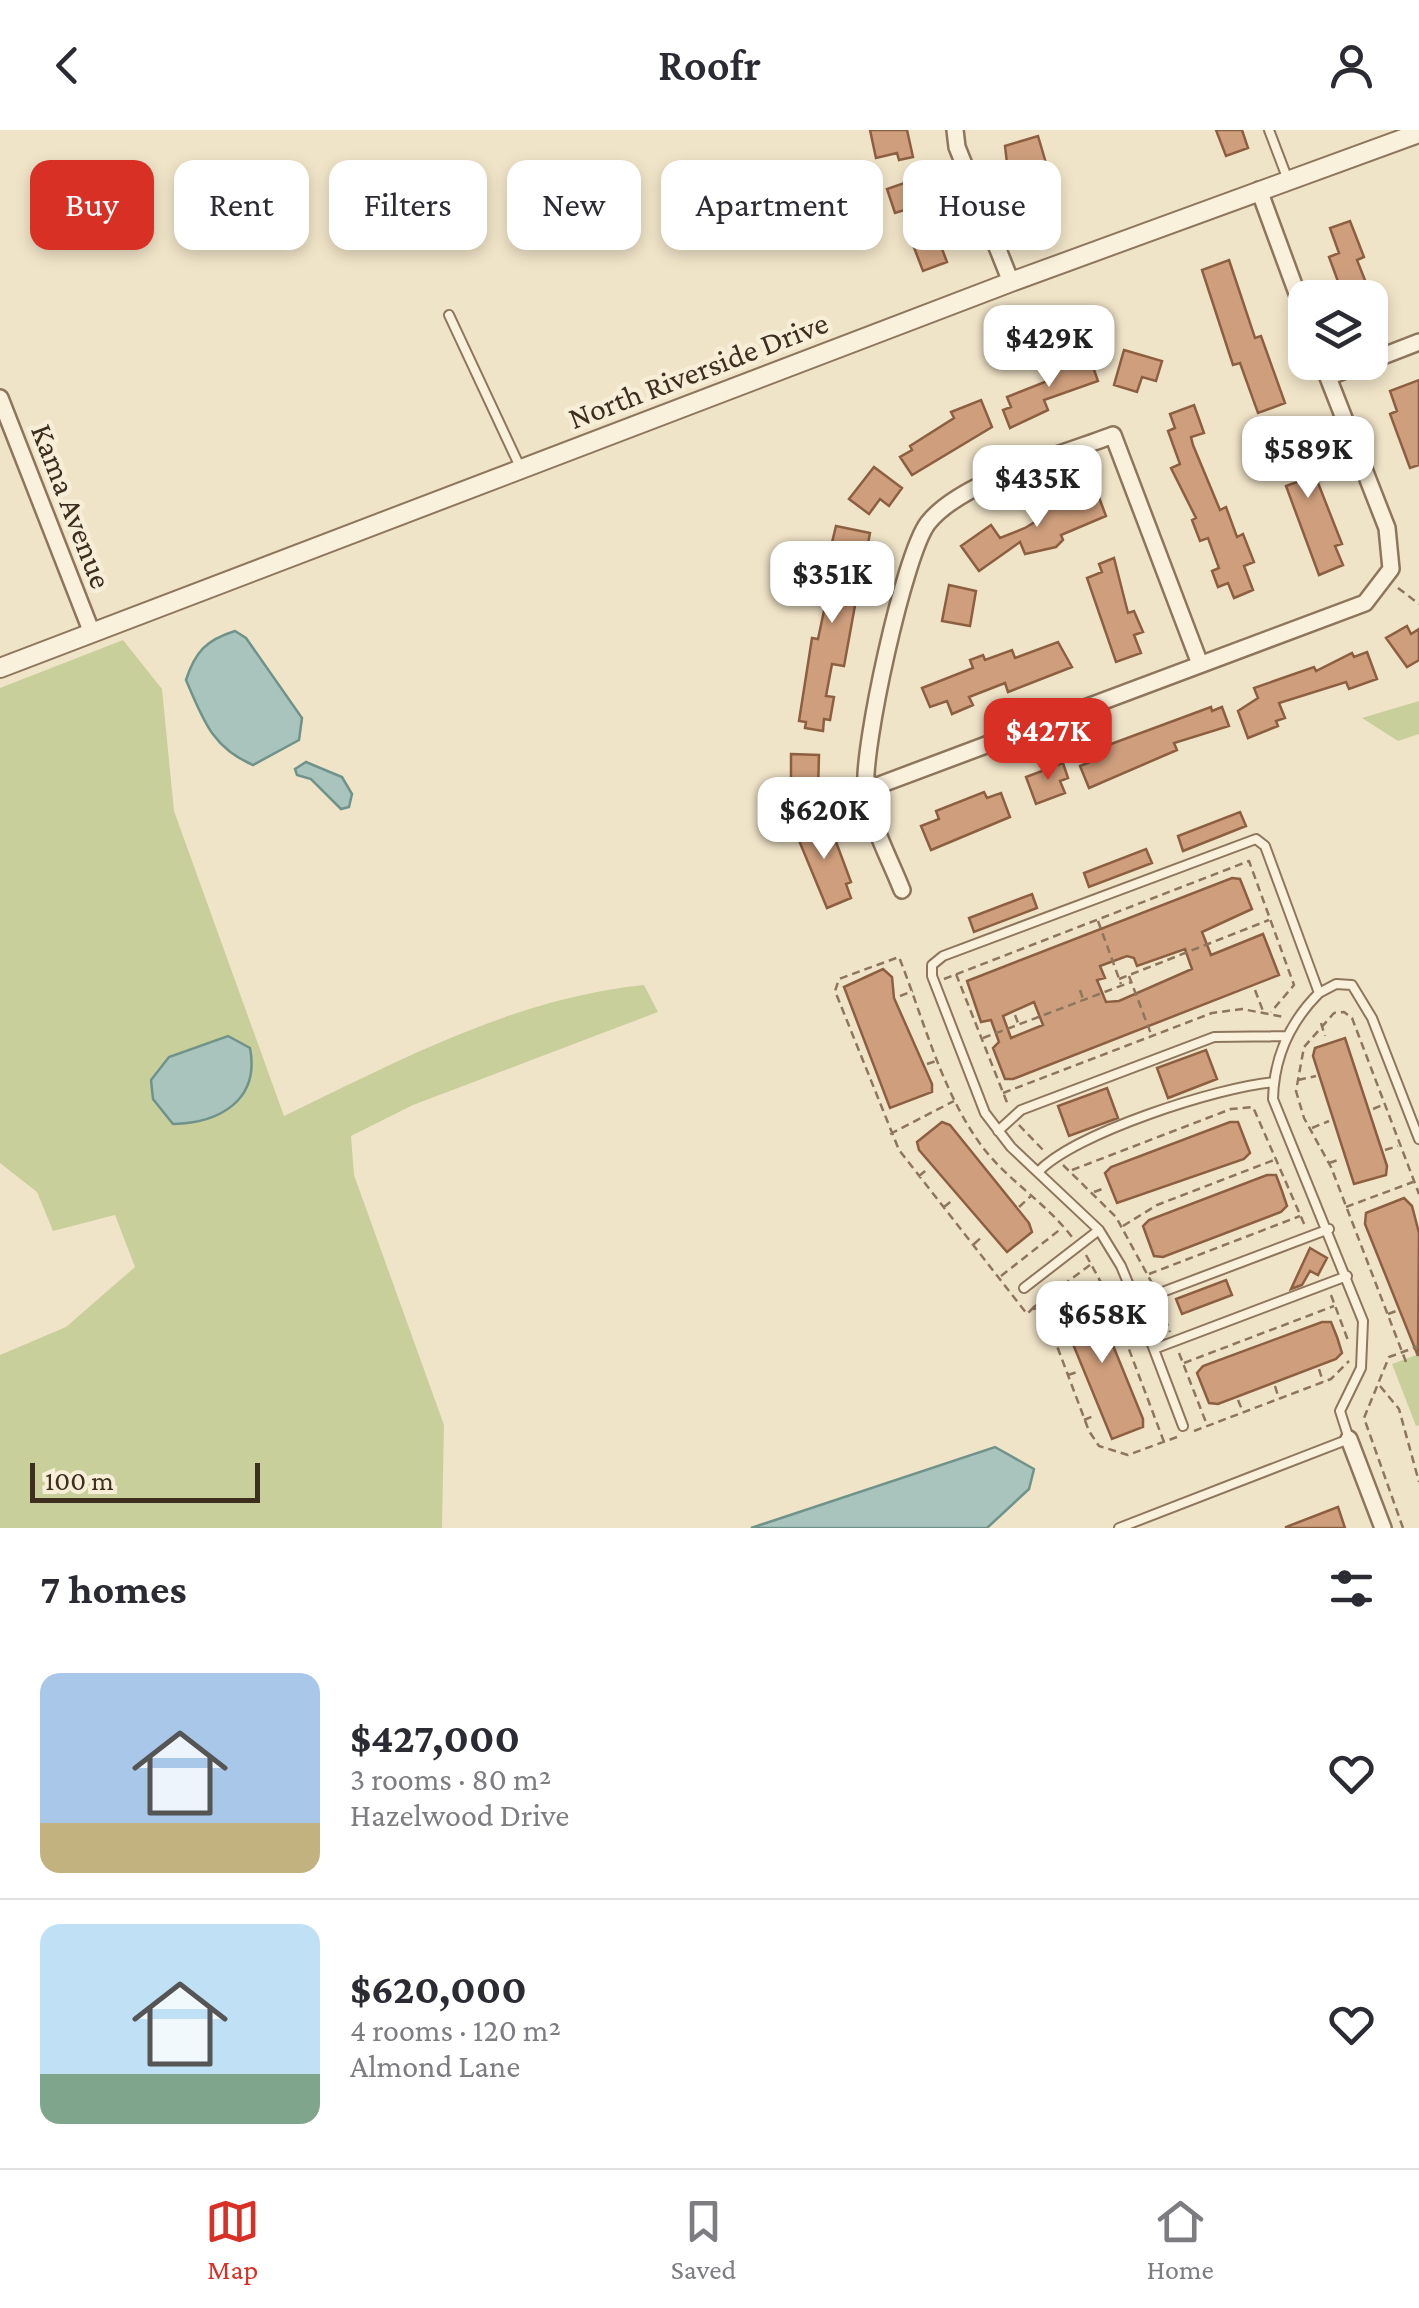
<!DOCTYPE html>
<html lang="en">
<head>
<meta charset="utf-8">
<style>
  body { margin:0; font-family:"Crimson Pro",serif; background:#f7f7f7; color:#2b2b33; height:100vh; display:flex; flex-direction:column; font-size:38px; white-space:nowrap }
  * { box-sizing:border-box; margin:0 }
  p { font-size:32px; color:#7c7c81 }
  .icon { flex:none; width:55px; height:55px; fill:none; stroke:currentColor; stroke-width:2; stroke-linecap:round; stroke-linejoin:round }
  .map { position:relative; height:1398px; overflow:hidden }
  .side { display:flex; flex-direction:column; background:#fff; flex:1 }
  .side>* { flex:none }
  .banner { position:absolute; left:30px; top:30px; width:1360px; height:90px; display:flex; gap:20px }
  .controls { position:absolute; left:1288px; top:150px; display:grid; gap:20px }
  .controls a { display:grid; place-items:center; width:100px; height:100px; border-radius:20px; background:#fff; box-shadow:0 5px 15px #0003; font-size:50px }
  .scale { position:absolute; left:30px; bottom:25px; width:230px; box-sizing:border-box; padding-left:10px; border:5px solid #3d2e20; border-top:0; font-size:28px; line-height:35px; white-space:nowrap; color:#3d2e20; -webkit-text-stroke:8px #f7eed8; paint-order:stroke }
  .price { position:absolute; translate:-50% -85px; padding:0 22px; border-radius:20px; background:#fff; color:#222; font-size:32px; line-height:65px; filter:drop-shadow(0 2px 5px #0008) }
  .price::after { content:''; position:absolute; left:50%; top:60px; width:30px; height:22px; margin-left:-15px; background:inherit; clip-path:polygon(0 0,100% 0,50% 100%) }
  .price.active { background:#d93025; color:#fff }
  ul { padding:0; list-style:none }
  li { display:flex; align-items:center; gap:30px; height:250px; padding:0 40px }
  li+li { border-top:2px solid #e1e1e2 }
  li span { display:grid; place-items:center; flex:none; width:280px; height:200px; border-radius:20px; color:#555 }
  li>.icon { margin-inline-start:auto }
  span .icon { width:120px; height:120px; fill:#fffc; stroke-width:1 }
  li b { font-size:42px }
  h2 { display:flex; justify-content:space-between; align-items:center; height:120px; padding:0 40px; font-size:42px }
  .pill { padding:0 35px; border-radius:20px; background:#fff; box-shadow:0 5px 15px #0003; font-size:35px; line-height:90px }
  .pill.active { background:#d93025; color:#fff }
  header { display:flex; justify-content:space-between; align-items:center; height:130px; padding:0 40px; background:#fff; font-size:45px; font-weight:600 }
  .dock { display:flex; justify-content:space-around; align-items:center; height:140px; border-top:2px solid #e1e1e2; background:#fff; font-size:28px; color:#7c7c81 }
  .dock a { display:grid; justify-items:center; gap:5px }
  .dock .active { color:#d93025 }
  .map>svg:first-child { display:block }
  .green { fill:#c9cf9b }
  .water { fill:#a9c4bc; stroke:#6f938a; stroke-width:2.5 }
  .building { fill:#cf9f7d; stroke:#8d5f41; stroke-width:2.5; fill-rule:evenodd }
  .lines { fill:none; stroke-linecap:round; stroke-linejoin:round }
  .service-casing { stroke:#8d765c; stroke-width:12 }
  .minor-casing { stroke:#8d765c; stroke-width:20 }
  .tertiary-casing { stroke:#8d765c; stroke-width:22 }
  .path { stroke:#8d765c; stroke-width:2.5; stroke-dasharray:8 5; stroke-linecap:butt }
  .service { stroke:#faf1dc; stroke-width:8 }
  .minor { stroke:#faf1dc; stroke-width:15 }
  .tertiary { stroke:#faf1dc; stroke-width:18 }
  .labels { text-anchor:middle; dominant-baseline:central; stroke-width:9; stroke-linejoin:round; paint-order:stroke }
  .street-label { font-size:32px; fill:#3d2e20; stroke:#f7eed8 }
</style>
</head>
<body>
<header><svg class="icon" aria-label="back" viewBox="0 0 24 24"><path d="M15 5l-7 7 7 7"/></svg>Roofr<svg class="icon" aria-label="person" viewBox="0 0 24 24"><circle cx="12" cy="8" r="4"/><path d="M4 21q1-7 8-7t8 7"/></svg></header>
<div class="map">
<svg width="1419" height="1398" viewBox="0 0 1419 1398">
  <rect width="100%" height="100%" fill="#f0e4c8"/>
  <path class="green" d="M 123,510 L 162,559 L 174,681 L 284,986 C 400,930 515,868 644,855 L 658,882 L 413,975 L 351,1006 L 354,1045 L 444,1295 L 442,1398 L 0,1398 L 0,1225 L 66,1197 L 135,1137 L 115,1085 L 53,1101 L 37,1062 L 0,1033 L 0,558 Z
    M 1419,571 L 1419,604 L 1398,611 L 1362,588 Z
    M 1419,1224 L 1419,1295 L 1416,1296 L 1392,1234 Z"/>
  <path class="water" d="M 235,501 L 246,508 L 302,588 L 299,610 L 253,635 C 212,618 203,589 186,550 C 195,522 206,510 235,501 Z
    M 306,632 L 342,647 L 352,664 L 349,677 L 341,679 L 311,649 L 297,645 L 295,639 Z
    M 228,906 L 250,918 C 260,970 220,993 173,994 L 153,969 L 151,950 L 169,927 Z
    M 995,1317 L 1034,1339 L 1029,1359 L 987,1398 L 751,1398 Z"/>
  <path class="building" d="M 870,0 L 907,0 L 913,27 L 899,30 L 897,23 L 876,28 Z
    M 1216,0 L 1242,0 L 1248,18 L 1226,26 Z
    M 1038,6 L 1046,33 L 1022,39 L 1024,47 L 1009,51 L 1005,16 Z
    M 913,50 L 927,73 L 895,83 L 887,59 Z
    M 1048,59 L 1058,85 L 1027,97 L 1022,69 Z
    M 1350,91 L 1364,127 L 1357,130 L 1372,168 L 1343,165 L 1329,127 L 1339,123 L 1330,98 Z
    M 934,98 L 947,132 L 923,141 L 910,107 Z
    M 1229,130 L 1255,208 L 1261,206 L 1285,273 L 1258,283 L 1240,233 L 1233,235 L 1202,140 Z
    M 1124,220 L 1162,231 L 1156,251 L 1142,247 L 1137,262 L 1114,255 Z
    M 1080,227 L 1084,237 L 1092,234 L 1098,251 L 1044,270 L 1048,280 L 1010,298 L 1003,280 L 1011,277 L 1007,267 L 1050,250 L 1046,239 Z
    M 1419,250 L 1419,335 L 1410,338 L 1390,284 L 1397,281 L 1390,261 Z
    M 981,270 L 992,297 L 912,345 L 900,327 L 912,320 L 910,316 L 954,288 L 951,282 Z
    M 1194,275 L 1204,303 L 1191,307 L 1193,315 L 1220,380 L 1226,377 L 1237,407 L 1243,404 L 1254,432 L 1244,436 L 1253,460 L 1234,468 L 1228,453 L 1218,457 L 1212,441 L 1219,438 L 1208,408 L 1200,411 L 1192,390 L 1196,388 L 1171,338 L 1180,334 L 1168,301 L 1175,298 L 1170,284 Z
    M 1290,296 L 1295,309 L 1300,307 L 1342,414 L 1335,416 L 1343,435 L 1319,445 L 1286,356 L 1297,352 L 1288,327 L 1275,332 L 1265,305 Z
    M 874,337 L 902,358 L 889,376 L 880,369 L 869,384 L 849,369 Z
    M 1083,362 L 1085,367 L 1097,362 L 1106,386 L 1061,405 L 1063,410 L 1056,417 L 1025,424 L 1020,412 L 979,441 L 961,416 L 991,395 L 1000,408 L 1025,398 L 1038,390 L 1034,380 Z
    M 836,396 L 870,403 L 866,424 L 856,422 L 848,457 L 858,459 L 844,536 L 832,534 L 826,566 L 834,567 L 830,590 L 824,589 L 823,601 L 805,598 L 806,592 L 799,591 L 812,508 L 818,509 L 833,438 L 819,435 L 822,423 L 829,425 Z
    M 1114,428 L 1128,483 L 1134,481 L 1143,502 L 1134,505 L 1141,523 L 1116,532 L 1087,448 L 1102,442 L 1099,434 Z
    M 949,455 L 976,461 L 970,496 L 942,491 Z
    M 1407,496 L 1411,504 L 1419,499 L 1419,530 L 1407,537 L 1386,508 Z
    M 1058,512 L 1072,537 L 1008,562 L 1005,553 L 969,567 L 973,575 L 952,584 L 947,571 L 930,577 L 922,558 L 973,538 L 970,530 L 983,525 L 985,530 L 1012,520 L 1015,528 Z
    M 1367,522 L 1377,549 L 1349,559 L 1346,552 L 1279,573 L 1285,588 L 1276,591 L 1278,596 L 1248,608 L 1238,581 L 1258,568 L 1254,558 L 1314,537 L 1316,541 L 1352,523 L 1354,527 Z
    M 1211,577 L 1212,581 L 1222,577 L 1229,596 L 1174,613 L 1177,620 L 1089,658 L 1080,636 L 1095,630 L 1092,621 Z
    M 791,624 L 819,625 L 818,661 L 791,660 Z
    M 1063,633 L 1068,648 L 1060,651 L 1065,663 L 1036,674 L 1026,647 Z
    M 984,662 L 987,668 L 1001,663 L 1010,687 L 931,720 L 921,696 L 939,689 L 936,681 Z
    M 1240,682 L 1246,696 L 1183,721 L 1178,706 Z
    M 816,687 L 822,704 L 832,701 L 851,752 L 846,754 L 851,768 L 827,778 L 793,696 Z
    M 1146,719 L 1152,733 L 1089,757 L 1084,743 Z
    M 1232,748 L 1240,749 L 1252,779 L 1202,802 L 1211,825 L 1263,804 L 1279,845 L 1013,949 L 1005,949 L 993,918 L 999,912 L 991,890 L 981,892 L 967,851 ZM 1185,819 L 1192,839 L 1119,871 L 1106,872 L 1097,850 L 1105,848 L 1100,836 L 1127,826 L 1134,828 L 1137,836 ZM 1034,872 L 1043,895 L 1011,908 L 1003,886 Z
    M 1032,764 L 1037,778 L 974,802 L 969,788 Z
    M 883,839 L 892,847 L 894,868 L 932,954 L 932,962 L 890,978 L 844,857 Z
    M 1345,908 L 1387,1036 L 1386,1045 L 1354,1054 L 1313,926 L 1315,918 Z
    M 1206,920 L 1217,949 L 1168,968 L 1157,938 Z
    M 1107,958 L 1118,988 L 1069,1006 L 1058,976 Z
    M 942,992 L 950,995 L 1029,1093 L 1032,1102 L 1007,1122 L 919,1020 L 917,1012 Z
    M 1230,992 L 1238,992 L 1250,1023 L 1244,1029 L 1117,1073 L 1105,1043 L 1111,1037 Z
    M 1267,1045 L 1276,1045 L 1282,1061 L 1287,1076 L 1281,1082 L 1163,1127 L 1154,1126 L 1143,1096 L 1149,1090 Z
    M 1404,1068 L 1412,1076 L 1419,1103 L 1418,1226 L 1365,1094 L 1366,1083 Z
    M 1310,1118 L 1327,1128 L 1318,1145 L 1310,1141 L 1302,1155 L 1291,1159 Z
    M 1226,1150 L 1232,1165 L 1182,1184 L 1176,1169 Z
    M 1092,1164 L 1143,1289 L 1143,1297 L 1112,1309 L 1061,1185 L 1061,1176 Z
    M 1322,1192 L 1331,1192 L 1337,1207 L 1342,1223 L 1336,1229 L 1218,1274 L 1209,1273 L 1197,1243 L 1203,1236 Z
    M 1338,1377 L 1345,1398 L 1286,1398 L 1286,1397 Z"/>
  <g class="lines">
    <defs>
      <path id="service" d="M 1269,0 L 1288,50
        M 449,185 L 521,339
        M 998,1001 L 1021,980 L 1214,907 L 1287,906
        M 1038,1042 C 1075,1003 1218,957 1274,952
        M 1329,1099 L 1136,1172 L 1121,1136 L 1099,1100 L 1011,1017 L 985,983 L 932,846 L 932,835 L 943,826 L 1256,709 L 1265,716 L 1319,863 L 1336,854 L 1352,855 L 1372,888 L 1419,1009
        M 1024,1158 L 1099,1100
        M 1136,1172 L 1183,1296
        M 1154,1219 L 1347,1146
        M 1119,1398 L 1349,1309 L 1340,1281 L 1361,1238 L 1363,1191 L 1273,969 C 1274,926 1290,892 1319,863"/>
      <path id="minor" d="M 955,0 L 957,17 L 1011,152
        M 1259,60 L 1305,185
        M 1370,231 L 1419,212
        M 1328,247 L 1366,232
        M 0,268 L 92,503
        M 866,660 L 1365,473 L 1391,439 L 1387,398 L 1322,232
        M 902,760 C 890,729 869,692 866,659 C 862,619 904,424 928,393 C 962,350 1062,325 1113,305 L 1200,534
        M 1349,1309 L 1383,1398"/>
      <path id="tertiary" d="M 0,538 L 1011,152 L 1419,3"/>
    </defs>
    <use href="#service" class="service-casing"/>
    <use href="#minor" class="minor-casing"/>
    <use href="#tertiary" class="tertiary-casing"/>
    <path class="path" d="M 1398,458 L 1419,474
      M 1098,791 L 1121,854
      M 956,844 L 1008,975
      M 1129,846 L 1151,904
      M 944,849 L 1249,731 L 1294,855 L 1271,882
      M 1119,849 L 1269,790
      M 1080,860 L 1083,869
      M 1255,860 L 1263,881
      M 900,866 L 913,861
      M 1015,885 L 1018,893
      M 1321,893 L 1325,906
      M 983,908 L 1131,852
      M 927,934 L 939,930
      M 1298,950 L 1316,946
      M 1003,963 L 1212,883 L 1242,879 L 1284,887
      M 1373,979 L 1385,974
      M 1019,995 L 1044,1021
      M 1312,998 L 1329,991
      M 890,1004 L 954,971
      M 1385,1020 L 1398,1016
      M 1329,1033 L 1341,1029
      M 1063,1035 L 1116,1087 L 1153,1155
      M 1072,1040 L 1231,979 L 1253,977 L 1305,1096
      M 919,1046 L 929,1038
      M 1094,1062 L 1105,1058
      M 944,1077 L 954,1069
      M 1019,1077 L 1032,1065
      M 1346,1077 L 1413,1052
      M 1123,1096 L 1157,1075 L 1274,1030
      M 974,1114 L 983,1106
      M 1086,1125 L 1110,1169 L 1164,1312
      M 1090,1135 L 1034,1177 L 1054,1208 L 1089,1301 L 1099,1316 L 1128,1325 L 1177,1307
      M 1149,1144 L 1300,1086
      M 1001,1146 L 1062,1098
      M 1072,1152 L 1077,1164
      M 1331,1165 L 1349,1213
      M 1161,1176 L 1170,1202
      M 1034,1177 L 1027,1184 L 899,1020 L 835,861 L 839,849 L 899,827 C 924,890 942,964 984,1019 C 1010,1052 1046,1073 1072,1107
      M 1388,1184 L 1399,1180
      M 1054,1209 L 1066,1204
      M 1179,1223 L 1207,1295
      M 1406,1232 L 1331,1037 L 1304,988 L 1296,961 L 1304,917 L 1334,883 L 1344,882 L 1352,888 L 1419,1064
      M 1184,1233 L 1334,1176
      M 1319,1239 L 1323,1252
      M 1068,1245 L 1080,1241
      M 1275,1256 L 1279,1269
      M 1380,1256 L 1399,1279 L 1419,1352
      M 1238,1270 L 1243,1282
      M 1084,1290 L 1096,1285
      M 1194,1301 L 1331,1249 L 1349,1231
      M 1403,1398 L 1364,1288 L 1389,1227 L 1419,1216"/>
    <use href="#service" class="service"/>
    <use href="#minor" class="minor"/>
    <use href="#tertiary" class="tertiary"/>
  </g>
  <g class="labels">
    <g class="street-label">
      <text transform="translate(698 240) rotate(-21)">North Riverside Drive</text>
      <text transform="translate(72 376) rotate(69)">Kama Avenue</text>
    </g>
  </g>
</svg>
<div class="controls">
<a><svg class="icon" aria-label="layers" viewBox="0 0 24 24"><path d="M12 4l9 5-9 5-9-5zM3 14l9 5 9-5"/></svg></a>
</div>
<div class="scale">100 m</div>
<b class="price" style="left:1049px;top:260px">$429K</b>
<b class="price" style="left:1308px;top:371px">$589K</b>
<b class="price" style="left:1037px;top:400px">$435K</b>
<b class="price" style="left:832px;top:496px">$351K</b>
<b class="price active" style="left:1048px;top:653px">$427K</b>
<b class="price" style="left:824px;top:732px">$620K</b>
<b class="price" style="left:1102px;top:1236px">$658K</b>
<div class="banner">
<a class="pill active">Buy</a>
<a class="pill">Rent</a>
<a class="pill">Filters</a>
<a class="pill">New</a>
<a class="pill">Apartment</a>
<a class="pill">House</a>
</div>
</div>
<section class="side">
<h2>7 homes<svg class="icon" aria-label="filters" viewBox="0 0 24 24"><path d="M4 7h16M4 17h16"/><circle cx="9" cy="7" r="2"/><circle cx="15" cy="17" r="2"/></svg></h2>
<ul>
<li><span style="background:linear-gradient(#a9c7e8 75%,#c2b280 0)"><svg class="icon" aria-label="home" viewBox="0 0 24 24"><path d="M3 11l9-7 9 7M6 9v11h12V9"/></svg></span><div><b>$427,000</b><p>3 rooms · 80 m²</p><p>Hazelwood Drive</p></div><svg class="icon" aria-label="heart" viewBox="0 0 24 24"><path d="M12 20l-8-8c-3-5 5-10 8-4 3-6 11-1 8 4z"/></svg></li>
<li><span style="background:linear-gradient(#bfe0f5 75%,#7fa58c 0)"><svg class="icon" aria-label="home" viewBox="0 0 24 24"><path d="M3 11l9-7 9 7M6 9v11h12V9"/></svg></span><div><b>$620,000</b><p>4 rooms · 120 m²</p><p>Almond Lane</p></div><svg class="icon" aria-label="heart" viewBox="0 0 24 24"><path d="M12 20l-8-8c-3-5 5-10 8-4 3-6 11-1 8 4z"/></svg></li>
</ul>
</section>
<nav class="dock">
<a class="active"><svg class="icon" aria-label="map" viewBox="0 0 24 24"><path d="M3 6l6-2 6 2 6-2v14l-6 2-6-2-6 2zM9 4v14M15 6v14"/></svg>Map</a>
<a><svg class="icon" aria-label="saved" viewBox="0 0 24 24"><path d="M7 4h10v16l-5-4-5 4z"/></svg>Saved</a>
<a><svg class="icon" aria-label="home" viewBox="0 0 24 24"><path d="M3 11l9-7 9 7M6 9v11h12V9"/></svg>Home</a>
</nav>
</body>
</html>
